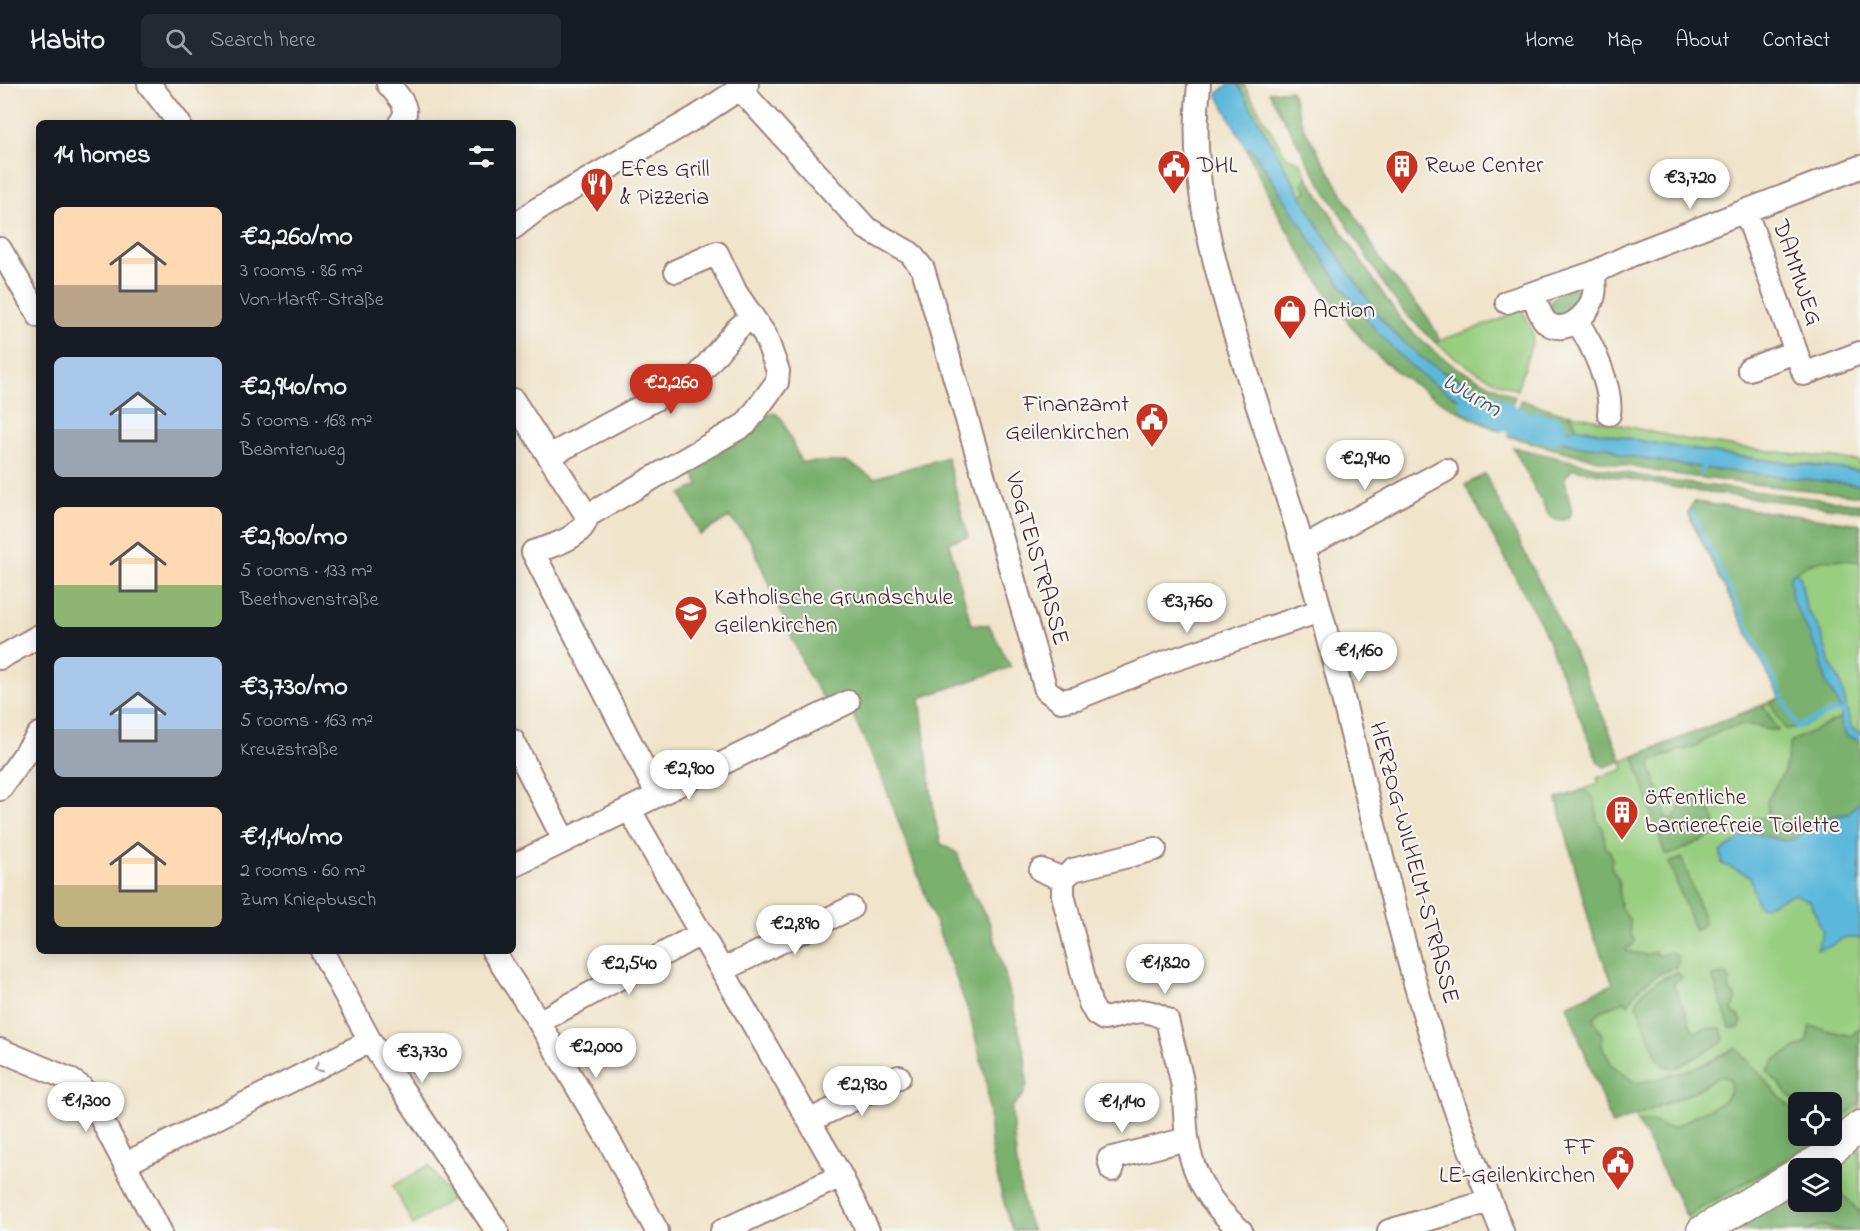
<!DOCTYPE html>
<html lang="en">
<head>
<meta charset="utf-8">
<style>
  body { margin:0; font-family:"Indie Flower",sans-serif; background:#242831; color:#f1f3f6; height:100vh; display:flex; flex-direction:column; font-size:22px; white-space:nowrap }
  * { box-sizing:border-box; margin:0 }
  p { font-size:20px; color:#9ea1a6 }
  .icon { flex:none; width:33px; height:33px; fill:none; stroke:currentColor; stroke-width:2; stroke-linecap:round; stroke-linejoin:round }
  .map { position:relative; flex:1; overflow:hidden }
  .side { position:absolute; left:36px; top:36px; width:480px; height:834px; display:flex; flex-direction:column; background:#171b24; border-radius:9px; box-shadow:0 3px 15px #0003 }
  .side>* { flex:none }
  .buttons { position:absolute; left:1788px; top:1008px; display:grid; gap:12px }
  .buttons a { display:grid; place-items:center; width:54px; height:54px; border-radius:9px; background:#171b24; box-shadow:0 3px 15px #0003; font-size:30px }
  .price { position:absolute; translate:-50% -51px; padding:0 14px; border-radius:21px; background:#fff; color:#222; font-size:20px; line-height:39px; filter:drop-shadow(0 2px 3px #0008) }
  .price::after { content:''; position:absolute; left:50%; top:36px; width:18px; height:14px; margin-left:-9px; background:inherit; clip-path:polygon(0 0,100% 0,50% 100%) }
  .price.selected { background:#c8321e; color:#fff }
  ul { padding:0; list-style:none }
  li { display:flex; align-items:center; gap:18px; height:150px; padding:0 18px }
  li span { display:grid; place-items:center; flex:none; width:168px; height:120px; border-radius:9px; color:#555 }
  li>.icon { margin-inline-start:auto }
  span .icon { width:72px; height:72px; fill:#fffc; stroke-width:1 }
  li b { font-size:26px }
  h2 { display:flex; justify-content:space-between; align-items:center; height:72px; padding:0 18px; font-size:26px }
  header { display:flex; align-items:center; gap:36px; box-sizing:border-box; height:84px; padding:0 30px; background:#171b24; border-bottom:2px solid #363941 }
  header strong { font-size:28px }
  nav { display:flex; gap:33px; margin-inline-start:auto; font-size:21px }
  .search { width:420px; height:54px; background:#242831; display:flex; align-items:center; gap:15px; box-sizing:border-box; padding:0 21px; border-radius:9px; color:#9ea1a6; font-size:22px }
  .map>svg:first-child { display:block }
  .green { fill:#98ce80; stroke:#717656; stroke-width:1.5; fill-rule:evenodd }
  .forest { fill:#7ab16e; stroke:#62684c; stroke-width:1.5 }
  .water { fill:#5cb8da; stroke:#536c82; stroke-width:1.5 }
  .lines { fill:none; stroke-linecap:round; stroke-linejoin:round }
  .stream { stroke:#5cb8da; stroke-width:4.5 }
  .river { stroke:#5cb8da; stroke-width:28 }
  .minor-casing { stroke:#9d827a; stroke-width:26 }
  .major-casing { stroke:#9d827a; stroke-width:33 }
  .minor { stroke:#fff; stroke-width:22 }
  .major { stroke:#fff; stroke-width:30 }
  .oneway { stroke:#ae9aa0 }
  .labels { text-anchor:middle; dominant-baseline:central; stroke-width:4.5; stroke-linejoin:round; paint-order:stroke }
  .poi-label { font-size:24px; fill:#4a1f2b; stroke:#f6f6f2; text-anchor:start }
  .street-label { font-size:24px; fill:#4a1f2b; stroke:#f6f6f2 }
  .water-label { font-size:26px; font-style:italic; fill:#505568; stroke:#f6f6f2 }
</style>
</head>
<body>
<header>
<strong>Habito</strong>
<div class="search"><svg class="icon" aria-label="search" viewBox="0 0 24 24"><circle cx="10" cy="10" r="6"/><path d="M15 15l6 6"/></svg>Search here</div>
<nav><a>Home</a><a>Map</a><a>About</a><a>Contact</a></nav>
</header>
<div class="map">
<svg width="1860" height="1147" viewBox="0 0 1860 1147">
  <rect width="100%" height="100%" fill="#f6f6f2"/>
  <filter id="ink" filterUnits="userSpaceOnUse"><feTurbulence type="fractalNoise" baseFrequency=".0167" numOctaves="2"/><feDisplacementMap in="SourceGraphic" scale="12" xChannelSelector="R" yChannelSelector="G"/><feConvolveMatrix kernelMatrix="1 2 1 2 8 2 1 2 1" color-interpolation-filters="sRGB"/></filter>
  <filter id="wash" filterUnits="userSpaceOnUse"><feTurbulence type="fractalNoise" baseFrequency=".008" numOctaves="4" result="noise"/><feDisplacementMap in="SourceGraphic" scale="24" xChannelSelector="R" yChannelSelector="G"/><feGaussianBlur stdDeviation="1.35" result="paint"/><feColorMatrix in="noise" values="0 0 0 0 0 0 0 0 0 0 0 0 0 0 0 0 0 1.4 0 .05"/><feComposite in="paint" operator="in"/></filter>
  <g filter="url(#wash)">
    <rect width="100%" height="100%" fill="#f0e4ca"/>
    <path class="green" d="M 1238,0 L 1243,0 L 1286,72 L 1300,78 L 1307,92 L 1303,99 L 1307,107 L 1301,113 Z
      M 1521,223 L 1532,247 L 1533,255 L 1517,306 C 1486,295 1460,279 1435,258 L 1500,236 L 1508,231 L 1508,228 Z
      M 1567,329 L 1684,355 L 1744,364 L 1860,377 L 1860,387 C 1764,376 1669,365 1576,343 L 1573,334 Z
      M 1693,418 L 1860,440 L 1860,1147 L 1694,1147 L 1635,1032 L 1612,1041 L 1567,921 L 1613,900 L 1592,847 L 1557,715 L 1599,700 L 1597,694 L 1624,685 L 1622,677 L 1780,614 L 1688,430 ZM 1798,1018 L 1832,1018 L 1832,1052 L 1798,1052 ZM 1798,1084 L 1832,1084 L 1832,1118 L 1798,1118 Z
      M 429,1081 L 452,1115 L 413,1141 L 393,1102 Z"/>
    <path class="forest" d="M 1291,6 L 1303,42 L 1383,180 L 1428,234 L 1440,256 L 1435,258 L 1405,229 L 1389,208 L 1309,80 L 1269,8 Z
      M 1246,64 L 1252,66 L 1258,74 L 1346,206 L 1470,321 L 1505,337 L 1501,347 C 1459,331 1394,292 1364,258 C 1315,200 1277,133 1246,64 Z
      M 1307,92 L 1354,167 L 1400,235 L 1423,258 L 1455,283 L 1515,313 L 1508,328 C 1501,324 1490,321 1483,316 C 1479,312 1477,305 1472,302 C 1457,293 1441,288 1427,278 C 1372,239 1334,170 1301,113 L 1307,107 L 1303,99 Z
      M 1585,200 L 1580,221 L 1560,235 L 1549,225 C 1550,207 1570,206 1585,200 Z
      M 1521,316 C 1531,320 1569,329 1573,334 C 1575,336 1575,340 1576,343 L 1570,346 L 1516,332 Z
      M 775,329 L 782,335 L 801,378 L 848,378 L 874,394 L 947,373 L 968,453 L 949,458 L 971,540 L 989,541 L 1011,583 L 920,614 L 934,730 L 941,760 L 957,769 L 971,807 L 989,837 L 1004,886 L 1025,971 L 1027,1001 L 1023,1011 L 1012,1023 C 1013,1047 1020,1130 1033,1147 L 1013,1147 L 1009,1137 L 992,1074 L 987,1000 L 970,932 L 883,696 L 852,629 L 842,613 L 827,620 L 807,589 L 750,456 L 729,433 L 700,451 L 681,410 L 699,401 L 690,384 L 759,344 L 763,332 Z
      M 1513,342 L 1578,361 L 1591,363 L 1599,361 L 1609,363 L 1621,371 L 1711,385 L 1860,401 L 1860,412 C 1798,405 1735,399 1673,390 C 1618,382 1562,368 1508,352 Z
      M 1513,363 L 1592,382 L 1660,396 L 1860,420 L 1860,427 L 1694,407 L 1573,385 L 1566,392 L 1565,396 L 1572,428 C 1566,438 1559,439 1549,432 Z
      M 1485,390 C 1533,485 1582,579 1622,677 L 1604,683 L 1598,678 L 1542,542 L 1465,401 Z
      M 1693,418 L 1860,440 L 1860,478 C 1832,474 1812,472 1790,493 L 1821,574 L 1826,599 L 1841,625 L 1802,643 L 1785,645 L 1770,618 L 1780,614 L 1688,430 Z
      M 1763,621 L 1778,646 C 1767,648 1760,641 1750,641 C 1743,640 1733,643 1727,645 C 1710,649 1697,668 1679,665 L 1675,669 L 1653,676 L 1650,682 L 1664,721 L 1666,734 L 1673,736 L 1681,722 L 1698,715 C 1711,725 1718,734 1713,751 L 1675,769 L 1665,770 L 1634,673 Z
      M 1841,634 L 1841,640 L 1847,652 L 1860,656 L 1860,718 L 1847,730 L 1825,734 L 1794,755 L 1786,757 L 1753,749 L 1751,738 L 1754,734 L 1766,734 L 1768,728 L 1767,717 L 1784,687 L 1791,657 Z
      M 1583,706 L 1593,713 L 1595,719 L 1597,736 L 1604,746 L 1605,763 L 1610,767 L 1612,774 L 1611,783 L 1618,794 L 1620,823 L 1629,835 L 1631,851 L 1635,856 L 1632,862 L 1627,864 L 1626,867 L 1647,871 L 1655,868 L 1657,872 L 1671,868 L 1678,873 L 1678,882 C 1657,889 1638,900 1628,921 L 1625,917 L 1603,926 L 1593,934 L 1602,951 L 1602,962 L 1612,981 L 1636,999 C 1673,992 1705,983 1736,963 L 1779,1012 L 1798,1031 L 1798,1052 L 1823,1052 L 1789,1074 L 1687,1132 L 1638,1039 C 1658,1031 1659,1047 1674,1043 C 1681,1041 1689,1035 1696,1031 C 1712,1022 1731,1021 1731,998 L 1726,993 L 1718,993 L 1692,1009 L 1612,1041 L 1567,921 L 1613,900 L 1592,847 L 1557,715 Z
      M 1682,774 L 1704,837 L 1703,841 L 1695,847 L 1669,779 Z
      M 1677,888 L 1682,893 L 1675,898 L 1674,902 L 1694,948 L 1708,944 L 1721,944 L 1724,954 L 1722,959 L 1674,985 L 1663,981 L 1658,975 L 1637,921 C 1638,903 1663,895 1677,888 Z
      M 1722,890 L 1727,891 L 1730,897 L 1728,904 L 1737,915 L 1732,925 L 1734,930 L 1739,932 L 1742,937 L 1739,944 L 1730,944 L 1712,892 Z
      M 1810,942 L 1851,952 L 1860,944 L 1860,1018 L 1832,1044 L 1832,1018 L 1798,1018 L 1798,1021 L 1767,987 L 1776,975 L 1806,959 Z
      M 1832,1098 L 1860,1129 L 1860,1147 C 1855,1147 1849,1147 1844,1147 C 1830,1146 1824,1137 1809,1147 L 1725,1147 L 1798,1103 L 1798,1118 L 1832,1118 Z"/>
    <path class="water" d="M 1229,0 L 1238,0 L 1320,145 L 1380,234 L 1404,259 L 1426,277 L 1449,292 L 1474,303 L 1483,315 L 1508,328 L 1505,337 C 1472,322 1437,306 1410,281 C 1348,225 1304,143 1258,74 L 1252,66 L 1246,64 L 1217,10 Z
      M 1516,332 L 1569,346 L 1576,343 C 1669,365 1764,377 1860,387 L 1860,401 L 1711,385 L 1620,371 C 1611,360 1603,362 1591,363 C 1578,364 1529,346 1513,342 Z
      M 1795,488 L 1800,492 L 1806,524 L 1820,546 L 1830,579 L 1841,600 L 1851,643 L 1860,649 L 1860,656 L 1847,652 L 1841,640 L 1841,625 L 1826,599 L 1821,574 L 1792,515 L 1790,492 Z
      M 1860,718 L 1860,854 L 1843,854 L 1831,862 L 1817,865 L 1823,848 L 1810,817 L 1794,810 L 1761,823 L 1757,820 L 1750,792 L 1722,780 L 1721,768 L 1742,753 L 1753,749 L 1785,757 L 1794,755 L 1825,734 L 1847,730 Z"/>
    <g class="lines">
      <path class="stream" d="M 1701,390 L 1704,378
        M 1692,429 L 1797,643 L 1837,626 L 1841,628"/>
      <path class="river" d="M 1473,316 L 1516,338 L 1553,346"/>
    </g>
  </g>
  <g filter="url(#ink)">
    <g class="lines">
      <defs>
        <path id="minor" d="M 149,0 L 179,39
          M 388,0 C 398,12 413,25 400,39
          M 1199,0 C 1189,90 1210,167 1236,253 C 1257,323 1282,393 1303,464 C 1347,613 1376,766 1420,916 C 1443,994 1471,1072 1502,1147
          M 741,6 L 866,144 L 910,169 L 923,185 L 1046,606 L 1061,617 L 1077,614 L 1164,579 L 1320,527
          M 1746,128 L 1804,290 L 1860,269
          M 513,144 L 536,126 L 698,32 L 747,0
          M 0,165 L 39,232
          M 1533,209 C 1536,218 1540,233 1547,239 C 1565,252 1586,232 1592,217 C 1596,208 1595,198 1593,189
          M 1507,218 L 1593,189 L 1631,171 L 1860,83
          M 1577,238 C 1592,259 1613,305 1609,330
          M 1749,285 L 1795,268
          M 513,316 L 587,432 C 584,454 551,462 533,468 L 657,710
          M 549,372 L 697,293 L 736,246 L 752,232
          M 587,432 L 746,340 L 777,298 L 778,287 L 765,251 L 736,209 L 717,169 L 676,187
          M 1303,464 L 1446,386
          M 0,574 L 39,552
          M 513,657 L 564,756
          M 0,705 L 39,650
          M 629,725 L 841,1092 L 868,1147
          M 1155,765 L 1073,786 L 1063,795 L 1063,811 L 1090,919 L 1096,930 L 1104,935 C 1132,930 1141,920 1167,936 C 1172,958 1179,981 1183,1003 C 1185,1020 1185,1037 1187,1054 C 1192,1093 1212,1122 1241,1147
          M 513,782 L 848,618
          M 1041,786 L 1063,795
          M 322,867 L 370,957 L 497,1147
          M 493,867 L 539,938 L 612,1062 L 657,1147
          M 722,886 L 851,824
          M 539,938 L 700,850
          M 0,966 L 69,995 L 81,1003 L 96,1025 L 160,1147
          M 809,1037 L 899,993
          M 125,1080 L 370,957
          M 1112,1086 L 1109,1075 L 1187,1055
          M 722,1147 L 841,1092
          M 1389,1147 L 1490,1117"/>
        <path id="major" d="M 1805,1084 L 1821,1075 L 1860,1042
          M 1702,1147 L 1798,1089"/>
      </defs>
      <use href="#minor" class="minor-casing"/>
      <use href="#major" class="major-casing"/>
      <use href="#minor" class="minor"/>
      <use href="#major" class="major"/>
    </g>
    <defs><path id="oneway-chevron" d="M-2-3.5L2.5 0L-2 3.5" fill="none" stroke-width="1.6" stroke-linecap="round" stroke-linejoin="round" transform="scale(1.5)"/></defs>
    <use class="oneway" href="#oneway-chevron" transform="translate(318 984) rotate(153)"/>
  </g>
  <defs>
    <symbol id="civic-pin" viewBox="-11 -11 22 30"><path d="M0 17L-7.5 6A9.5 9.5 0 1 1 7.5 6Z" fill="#c8321e" stroke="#f6f6f2"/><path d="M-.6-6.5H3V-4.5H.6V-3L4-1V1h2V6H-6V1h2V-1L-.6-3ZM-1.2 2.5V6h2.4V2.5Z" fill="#fff"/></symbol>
    <symbol id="building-pin" viewBox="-11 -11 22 30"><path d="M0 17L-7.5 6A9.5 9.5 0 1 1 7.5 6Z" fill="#c8321e" stroke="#f6f6f2"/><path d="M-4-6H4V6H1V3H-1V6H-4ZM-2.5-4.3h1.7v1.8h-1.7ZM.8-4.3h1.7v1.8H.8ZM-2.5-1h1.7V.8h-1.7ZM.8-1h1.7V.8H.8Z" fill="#fff"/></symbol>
    <symbol id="restaurant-pin" viewBox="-11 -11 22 30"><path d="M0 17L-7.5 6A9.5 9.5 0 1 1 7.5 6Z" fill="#c8321e" stroke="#f6f6f2"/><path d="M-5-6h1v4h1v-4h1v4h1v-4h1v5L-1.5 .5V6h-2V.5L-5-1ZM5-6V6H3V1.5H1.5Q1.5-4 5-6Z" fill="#fff"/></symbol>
    <symbol id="shop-pin" viewBox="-11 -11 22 30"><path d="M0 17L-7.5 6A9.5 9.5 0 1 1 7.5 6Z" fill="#c8321e" stroke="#f6f6f2"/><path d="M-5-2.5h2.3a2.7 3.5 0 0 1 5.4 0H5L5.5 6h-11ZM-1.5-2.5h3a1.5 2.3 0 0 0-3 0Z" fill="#fff"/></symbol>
    <symbol id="school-pin" viewBox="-11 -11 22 30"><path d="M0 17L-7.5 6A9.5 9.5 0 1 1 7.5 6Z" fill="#c8321e" stroke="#f6f6f2"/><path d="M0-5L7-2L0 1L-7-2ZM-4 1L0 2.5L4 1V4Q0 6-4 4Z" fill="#fff"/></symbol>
  </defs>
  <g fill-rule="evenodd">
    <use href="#civic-pin" x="1155" y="63" width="38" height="52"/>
    <use href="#building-pin" x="1383" y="63" width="38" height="52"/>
    <use href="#restaurant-pin" x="578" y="81" width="38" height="52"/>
    <use href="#shop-pin" x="1271" y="208" width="38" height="52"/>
    <use href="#civic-pin" x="1133" y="316" width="38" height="52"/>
    <use href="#school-pin" x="672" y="509" width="38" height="52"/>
    <use href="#building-pin" x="1603" y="709" width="38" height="52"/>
    <use href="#civic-pin" x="1599" y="1059" width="38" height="52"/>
  </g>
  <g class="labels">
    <g class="poi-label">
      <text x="1197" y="82">DHL</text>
      <text x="1425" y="82">Rewe Center</text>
      <text x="620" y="86">Efes Grill<tspan x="620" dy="28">&amp; Pizzeria</tspan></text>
      <text x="1313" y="227">Action</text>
      <text x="1129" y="321" text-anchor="end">Finanzamt<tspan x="1129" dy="28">Geilenkirchen</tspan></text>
      <text x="714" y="514">Katholische Grundschule<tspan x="714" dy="28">Geilenkirchen</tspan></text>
      <text x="1645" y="714">öffentliche<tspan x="1645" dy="28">barrierefreie Toilette</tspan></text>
      <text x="1595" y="1064" text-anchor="end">FF<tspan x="1595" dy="28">LE-Geilenkirchen</tspan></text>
    </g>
    <g class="street-label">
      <text transform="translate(1796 189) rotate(71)">DAMMWEG</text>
      <text transform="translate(1036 475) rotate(74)">VOGTEISTRASSE</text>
      <text transform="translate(1413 779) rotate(75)">HERZOG-WILHELM-STRASSE</text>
    </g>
    <g class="water-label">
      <text transform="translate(1471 312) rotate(30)">Wurm</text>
    </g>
  </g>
</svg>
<div class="buttons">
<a><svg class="icon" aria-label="locate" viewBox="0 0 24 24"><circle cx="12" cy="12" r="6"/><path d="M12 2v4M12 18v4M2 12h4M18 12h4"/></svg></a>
<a><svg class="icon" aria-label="layers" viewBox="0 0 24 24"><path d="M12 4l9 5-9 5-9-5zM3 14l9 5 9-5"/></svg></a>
</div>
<b class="price" style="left:1690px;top:126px">€3,720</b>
<b class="price selected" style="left:671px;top:331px">€2,260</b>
<b class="price" style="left:1365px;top:407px">€2,940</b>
<b class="price" style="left:1187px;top:550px">€3,760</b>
<b class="price" style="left:1359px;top:599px">€1,160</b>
<b class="price" style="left:689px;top:717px">€2,900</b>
<b class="price" style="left:795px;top:872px">€2,890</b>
<b class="price" style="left:1165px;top:911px">€1,820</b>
<b class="price" style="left:629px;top:912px">€2,540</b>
<b class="price" style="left:596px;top:995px">€2,000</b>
<b class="price" style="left:422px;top:1000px">€3,730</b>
<b class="price" style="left:862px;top:1033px">€2,930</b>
<b class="price" style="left:86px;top:1049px">€1,300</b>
<b class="price" style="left:1122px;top:1050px">€1,140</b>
<section class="side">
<h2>14 homes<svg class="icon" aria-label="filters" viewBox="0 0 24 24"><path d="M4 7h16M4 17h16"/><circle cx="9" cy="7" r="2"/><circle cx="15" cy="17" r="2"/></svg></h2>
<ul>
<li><span style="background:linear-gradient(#ffd9b3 65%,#b9a48a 0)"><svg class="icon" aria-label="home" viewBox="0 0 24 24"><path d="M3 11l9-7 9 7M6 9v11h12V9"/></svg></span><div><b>€2,260/mo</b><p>3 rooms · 86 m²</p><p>Von-Harff-Straße</p></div></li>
<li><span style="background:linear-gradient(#a9c7e8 60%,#9aa5b1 0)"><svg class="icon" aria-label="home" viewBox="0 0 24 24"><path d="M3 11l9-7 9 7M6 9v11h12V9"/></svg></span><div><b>€2,940/mo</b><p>5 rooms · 168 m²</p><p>Beamtenweg</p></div></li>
<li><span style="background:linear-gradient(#ffd9b3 65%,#8fb573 0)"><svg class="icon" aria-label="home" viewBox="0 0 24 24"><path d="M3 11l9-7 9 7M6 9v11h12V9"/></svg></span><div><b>€2,900/mo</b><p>5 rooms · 133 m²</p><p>Beethovenstraße</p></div></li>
<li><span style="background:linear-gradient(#a9c7e8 60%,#9aa5b1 0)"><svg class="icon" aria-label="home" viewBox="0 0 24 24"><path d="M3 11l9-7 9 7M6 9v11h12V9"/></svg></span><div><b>€3,730/mo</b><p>5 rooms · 163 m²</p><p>Kreuzstraße</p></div></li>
<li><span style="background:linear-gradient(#ffd9b3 65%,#c2b280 0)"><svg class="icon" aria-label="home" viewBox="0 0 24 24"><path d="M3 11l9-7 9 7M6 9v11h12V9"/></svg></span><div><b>€1,140/mo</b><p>2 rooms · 60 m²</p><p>Zum Kniepbusch</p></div></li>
</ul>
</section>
</div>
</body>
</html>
